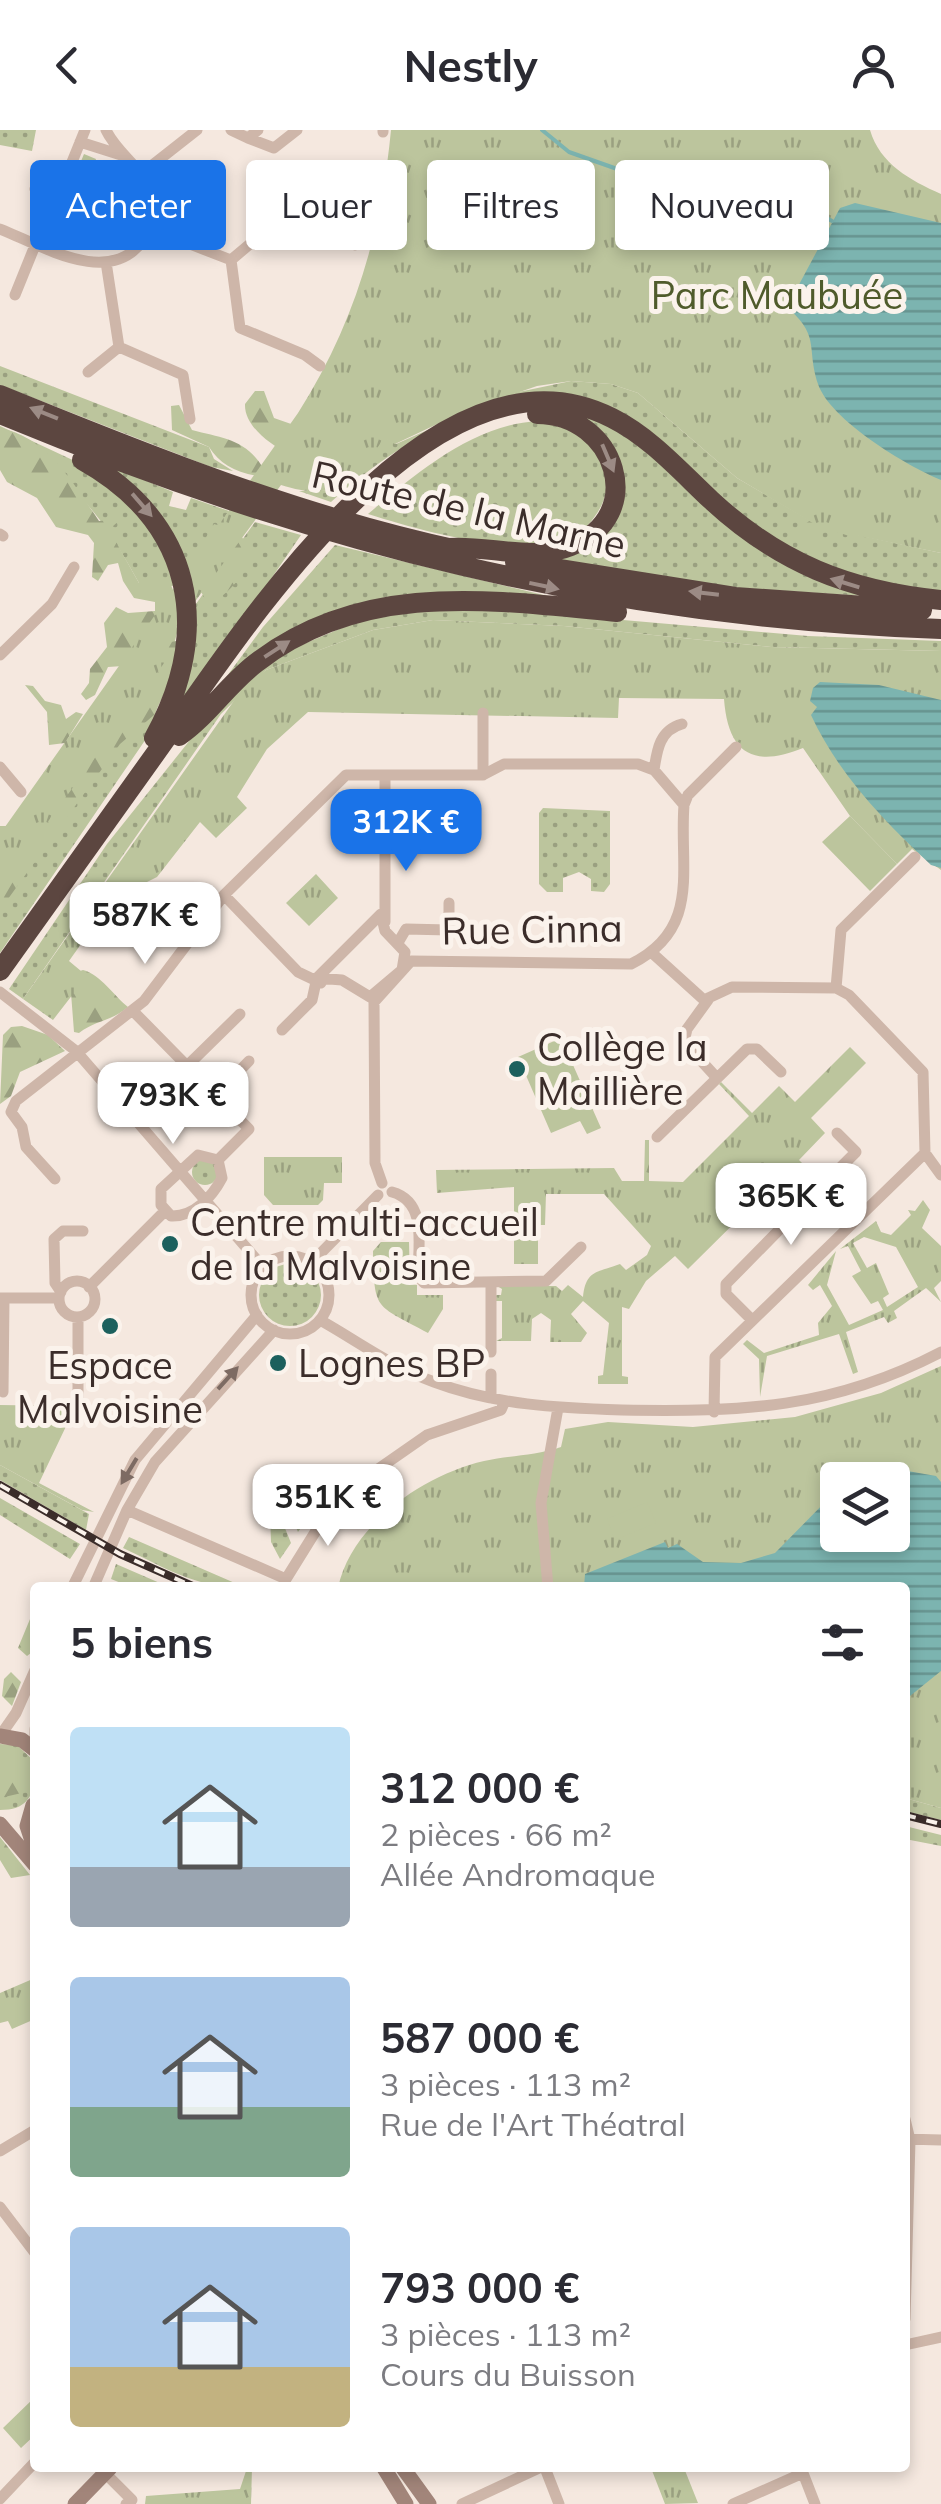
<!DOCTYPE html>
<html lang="fr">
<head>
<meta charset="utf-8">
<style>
  body { margin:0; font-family:Mulish,sans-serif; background:#f2f2f3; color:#2b2b33; height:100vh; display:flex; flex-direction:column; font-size:38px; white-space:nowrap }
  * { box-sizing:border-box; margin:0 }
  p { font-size:32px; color:#7c7c81 }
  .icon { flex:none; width:55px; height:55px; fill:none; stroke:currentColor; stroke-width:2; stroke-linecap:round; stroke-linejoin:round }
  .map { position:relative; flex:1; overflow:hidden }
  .details { position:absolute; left:30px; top:1452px; width:880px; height:890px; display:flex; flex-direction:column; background:#fff; border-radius:10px; box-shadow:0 5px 15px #0003 }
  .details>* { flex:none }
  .banner { position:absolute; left:30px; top:30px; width:882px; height:90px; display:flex; gap:20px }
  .fabs { position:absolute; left:820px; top:1332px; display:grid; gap:20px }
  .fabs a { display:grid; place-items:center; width:90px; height:90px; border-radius:10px; background:#fff; box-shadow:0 5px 15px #0003; font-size:50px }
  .price { position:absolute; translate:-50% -85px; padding:0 22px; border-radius:20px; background:#fff; color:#222; font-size:32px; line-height:65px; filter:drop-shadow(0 2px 5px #0008) }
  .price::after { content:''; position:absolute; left:50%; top:60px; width:30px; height:22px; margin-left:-15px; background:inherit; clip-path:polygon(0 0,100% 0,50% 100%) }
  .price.active { background:#1a73e8; color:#fff }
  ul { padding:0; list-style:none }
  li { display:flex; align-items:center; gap:30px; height:250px; padding:0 40px }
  li span { display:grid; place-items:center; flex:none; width:280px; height:200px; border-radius:10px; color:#555 }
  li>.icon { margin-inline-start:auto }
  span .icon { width:120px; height:120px; fill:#fffc; stroke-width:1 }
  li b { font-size:42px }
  h2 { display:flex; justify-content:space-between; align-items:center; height:120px; padding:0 40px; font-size:42px }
  .tag { padding:0 35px; border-radius:10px; background:#fff; box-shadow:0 5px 15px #0003; font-size:35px; line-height:90px }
  .tag.active { background:#1a73e8; color:#fff }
  header { display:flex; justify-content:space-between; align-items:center; height:130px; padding:0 40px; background:#fff; font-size:45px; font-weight:700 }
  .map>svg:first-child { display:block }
  .grass { fill:url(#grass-dots) }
  .forest { fill:url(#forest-firs) }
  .park { fill:url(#park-tufts); fill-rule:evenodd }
  .garden { fill:#bcc59d }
  .water { fill:url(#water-rules) }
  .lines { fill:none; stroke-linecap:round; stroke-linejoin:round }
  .stream { stroke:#7cb4b0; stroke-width:4 }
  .street { stroke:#ceb6a9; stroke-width:11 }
  .secondary { stroke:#a2857a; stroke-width:15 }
  .highway { stroke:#5c4640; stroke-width:20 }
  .rail-casing { stroke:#3b2d2a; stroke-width:8 }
  .rail { stroke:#fbf3ec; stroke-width:4; stroke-dasharray:11; stroke-linecap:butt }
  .oneway { fill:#9c8b85 }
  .oneway2 { fill:#7d6b63 }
  .poi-dot { fill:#1c605d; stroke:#fbf3ec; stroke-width:4 }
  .labels { text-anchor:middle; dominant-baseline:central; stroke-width:10; stroke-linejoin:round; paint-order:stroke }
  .park-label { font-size:38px; fill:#4f5b2b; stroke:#fbf3ec }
  .street-label { font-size:38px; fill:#3b2d2a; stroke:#fbf3ec }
  .poi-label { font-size:38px; fill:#3b2d2a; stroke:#fbf3ec; text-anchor:start }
</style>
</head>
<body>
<header><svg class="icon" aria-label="back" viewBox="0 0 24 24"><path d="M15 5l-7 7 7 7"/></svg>Nestly<svg class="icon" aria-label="person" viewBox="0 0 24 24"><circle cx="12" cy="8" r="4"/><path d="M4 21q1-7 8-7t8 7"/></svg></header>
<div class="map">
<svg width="941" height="2374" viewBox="0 0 941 2374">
  <defs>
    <pattern id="grass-dots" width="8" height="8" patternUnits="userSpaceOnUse" patternTransform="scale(2.5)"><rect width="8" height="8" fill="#bcc59d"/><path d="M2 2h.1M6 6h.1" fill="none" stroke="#9aa080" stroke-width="1.8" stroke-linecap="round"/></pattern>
    <pattern id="forest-firs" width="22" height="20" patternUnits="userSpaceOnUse" patternTransform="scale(2.5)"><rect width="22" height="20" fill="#bcc59d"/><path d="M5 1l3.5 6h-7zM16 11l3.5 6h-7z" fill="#9aa080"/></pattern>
    <pattern id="park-tufts" width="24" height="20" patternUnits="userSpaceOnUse" patternTransform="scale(2.5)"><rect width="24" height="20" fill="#bcc59d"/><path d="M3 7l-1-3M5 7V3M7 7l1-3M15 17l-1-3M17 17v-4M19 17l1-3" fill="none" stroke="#9aa080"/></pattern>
    <pattern id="water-rules" width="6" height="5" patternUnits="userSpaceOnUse" patternTransform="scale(2.5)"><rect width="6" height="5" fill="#7cb4b0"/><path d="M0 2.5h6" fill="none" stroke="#67938f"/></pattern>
  </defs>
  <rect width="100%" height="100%" fill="#f5e8df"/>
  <path class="grass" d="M 0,0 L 36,0 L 32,21 L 0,15 Z
    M 0,236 L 209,317 L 214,329 L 233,341 L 211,337 L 0,255 Z
    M 571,251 L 611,254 L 638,263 L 737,348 L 821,397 L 941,423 L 941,462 C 876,453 818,438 763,402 C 714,371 678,321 630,288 C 537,223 402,308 331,372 L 299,361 L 334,360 L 384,307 L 396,314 L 509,264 Z
    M 536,277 L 612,292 L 719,384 L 880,467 L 708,456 L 546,430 L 589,412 L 618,335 Z
    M 538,291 L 583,303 C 602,333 618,354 595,386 C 585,401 570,413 552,415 C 500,422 418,400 368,384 C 417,343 472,295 538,291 Z
    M 0,296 L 79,333 L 142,382 L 178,455 L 143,460 C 98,380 82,356 0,312 Z
    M 71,319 L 173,362 L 169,376 L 186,380 L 191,368 L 229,381 L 186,444 L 180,425 Z
    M 255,392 L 301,405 L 167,601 L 193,478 Z
    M 335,415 L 552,467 L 381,472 L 216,561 L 263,497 Z
    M 473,477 L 808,506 L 941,511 L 941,521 L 771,517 L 564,496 L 433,490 L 373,500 L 266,540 L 221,584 L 23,869 L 9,859 L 107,714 L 206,590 L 280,524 L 370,486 Z
    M 180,492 L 150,603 L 0,823 L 0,757 Z
    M 543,678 L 610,681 L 610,754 L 604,762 L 591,761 L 591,749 L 579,742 L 563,748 L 563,762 L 547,762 L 539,754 L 539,683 Z
    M192 1042a13 13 0 1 1 26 0a13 13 0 1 1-26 0Z
    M259 1165a31 31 0 1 1 62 0a31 31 0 1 1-62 0Z
    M 0,1335 L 89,1384 L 86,1400 L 0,1350 Z
    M 314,1360 L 323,1367 L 298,1402 L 287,1377 L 278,1381 L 291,1413 L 280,1429 L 271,1412 L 270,1382 Z
    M 0,1368 L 80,1414 L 70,1429 L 0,1385 Z
    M 129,1407 L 244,1457 C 195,1458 166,1438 123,1418 Z
    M 116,1434 L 169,1457 L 131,1457 L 111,1449 Z
    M 0,1614 L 17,1615 L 35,1632 C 35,1659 33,1680 0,1680 Z
    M 905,1668 L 941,1678 L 941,1690 L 905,1681 Z
    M 905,1696 L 941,1705 L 941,1716 L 905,1709 Z"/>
  <path class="forest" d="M 255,261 L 264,261 L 274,288 L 294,295 L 288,324 C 270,314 244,296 245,274 Z
    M 179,275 L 192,300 C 222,308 246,309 263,338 L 257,346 C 234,342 219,333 209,317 L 172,300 L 171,276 Z
    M 0,298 C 48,307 75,356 99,391 L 121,389 L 112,397 L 112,405 L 139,453 L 169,450 L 175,465 L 123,536 L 108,537 L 95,565 L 86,570 L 81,564 L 89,553 L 90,539 L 107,517 L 104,493 L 116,477 L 128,483 L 155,481 L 155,472 L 134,468 L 123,451 L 118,433 L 108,435 L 98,451 L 92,447 L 94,413 L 88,405 L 56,397 L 37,368 L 7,352 L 0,340 Z
    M 812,389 L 863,404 L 849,406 L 828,399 L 814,406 L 823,420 L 801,419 L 794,402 Z
    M 214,394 L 238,401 C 241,407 249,415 251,422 C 255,436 225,466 214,472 L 206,470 L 190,444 L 193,429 Z
    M 176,511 L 179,532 L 154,585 L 120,614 L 0,780 L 0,696 L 6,696 L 166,513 Z
    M 25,555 L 33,556 L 45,571 L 61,575 L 66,589 L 76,582 L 83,584 L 65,613 L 49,615 L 47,582 Z
    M 105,756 L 113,767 L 123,770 L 124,778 L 107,787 L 106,798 L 94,807 L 94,794 L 83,788 L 91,767 Z
    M 83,840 C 101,845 114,866 128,877 C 112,891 96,890 79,903 L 74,902 L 71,863 L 77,842 Z
    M 22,896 L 48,905 L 65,921 L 20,942 L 11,966 L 0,974 L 3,905 L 11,897 Z
    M 35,1477 L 35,1520 L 27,1526 L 18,1518 Z
    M 11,1542 L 21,1552 L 12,1576 L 2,1566 L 4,1549 Z
    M 0,1622 L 14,1622 L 24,1628 L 30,1650 L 26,1662 L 0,1668 Z
    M 0,1707 L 30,1745 L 11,1748 L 0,1730 Z"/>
  <path class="park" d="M 391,0 L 870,0 C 880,34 910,50 941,64 L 941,423 L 821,398 L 737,348 L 638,263 L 611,254 L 571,251 L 537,256 L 467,280 L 395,314 L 384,308 C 355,351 338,373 281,355 L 177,496 L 168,518 L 170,525 L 0,757 L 0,704 L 298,283 C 354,195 381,104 391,0 Z
    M 433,490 L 564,496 L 771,517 L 941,521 L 941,740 L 912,719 L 897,734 L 850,686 L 803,618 C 752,639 728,622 724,569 L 619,568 L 618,588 L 308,582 L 267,619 L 237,667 L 247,678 L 216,708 L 200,692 L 157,747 L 113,769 L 69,831 L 87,846 L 53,890 L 23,869 L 243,558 L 266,540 L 373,500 Z
    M 316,744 L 338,768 L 309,796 L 286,773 Z
    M 850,917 L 866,933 L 811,988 L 825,1003 L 799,1030 L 819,1050 L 816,1053 L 795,1033 L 688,1139 L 675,1126 L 646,1151 L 629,1179 L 622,1177 L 622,1246 L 628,1247 L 628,1254 L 598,1254 L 598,1246 L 603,1245 L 609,1193 L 583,1171 L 571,1184 L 587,1203 L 581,1212 L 550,1212 L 551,1190 L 541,1183 L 532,1189 L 531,1211 L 496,1211 L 502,1208 L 502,1171 L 496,1171 L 496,1165 L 501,1165 L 502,1159 L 497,1156 L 556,1156 L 562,1161 L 568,1155 L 583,1167 C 586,1140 596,1143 620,1134 L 626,1140 L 647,1125 L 651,1116 L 604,1064 L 546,1064 L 545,1095 L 538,1095 L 538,1134 L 514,1134 L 514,1057 L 437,1063 L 436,1040 L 614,1038 L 622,1051 L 644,1051 L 645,1010 L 649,1010 L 649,1051 L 683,1052 L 749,986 L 719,954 L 721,952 L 752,983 L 779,956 L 795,972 Z
    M 264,1027 L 342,1027 L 342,1053 L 324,1053 L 323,1070 L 318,1075 L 273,1075 L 264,1065 Z
    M 923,1070 L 930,1080 L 922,1098 L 941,1116 L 941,1151 L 934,1158 L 941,1172 L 926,1158 L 894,1181 L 897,1188 L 888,1193 L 884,1187 L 846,1202 L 858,1242 L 853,1244 L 839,1204 L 767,1226 L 760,1267 L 759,1229 L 743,1214 L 747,1210 L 764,1223 L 819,1205 L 818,1193 L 832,1176 L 820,1155 L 813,1160 L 808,1155 L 836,1121 L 827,1155 L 849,1195 L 883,1180 L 878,1171 L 871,1174 L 852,1146 L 861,1141 L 848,1116 L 840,1119 L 876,1091 L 881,1102 L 891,1105 L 911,1085 L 908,1080 L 915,1081 ZM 864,1107 L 896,1117 L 918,1157 L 887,1177 L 883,1168 L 889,1164 L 876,1133 L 867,1138 L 853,1113 Z
    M 381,1112 L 409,1112 L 410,1154 L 417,1155 L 417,1165 L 443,1165 L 443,1179 L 428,1203 C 376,1174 374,1183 373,1121 Z
    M 941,1236 L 941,1678 L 905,1668 L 905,1458 L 338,1458 C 351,1395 423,1345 484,1331 C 511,1325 535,1326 561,1317 L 565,1299 L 608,1292 L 693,1297 L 795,1287 L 881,1263 ZM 838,1350 L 892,1350 L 892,1405 L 838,1405 Z
    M 0,1275 L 68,1276 L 70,1288 L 39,1353 L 94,1382 L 82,1380 L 0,1335 Z
    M 35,1848 L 35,1889 L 12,1899 L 8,1891 L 0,1893 L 0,1863 Z
    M 247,2338 L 252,2338 L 251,2374 L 145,2374 L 146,2366 L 240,2359 Z
    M 651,2338 L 684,2338 L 698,2373 L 665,2374 Z"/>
  <path class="garden" d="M 84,24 L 96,29 L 94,37 L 103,41 L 94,64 L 71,55 Z
    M 850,686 L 897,734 L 870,761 L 822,712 Z
    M 561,908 L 601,998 L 587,1004 L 580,991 L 551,1003 L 518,927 Z
    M 647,1372 L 656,1393 L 615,1410 L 607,1389 Z
    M 35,2267 L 35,2305 L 21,2318 L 3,2298 Z"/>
  <path class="water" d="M 855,73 L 941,93 L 941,350 C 907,336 830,290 818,254 C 806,217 821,207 787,177 L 840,78 Z
    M 820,552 L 879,555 L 941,570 L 941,738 L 931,735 C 883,690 839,645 811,585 L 817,577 L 810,571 L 813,558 Z
    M 885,1337 L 936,1346 L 941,1352 L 941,1541 L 905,1570 L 905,1458 L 584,1457 L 585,1444 L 665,1412 L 668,1418 L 677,1414 L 703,1432 L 741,1433 L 775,1423 L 837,1360 L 838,1405 L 892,1405 L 892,1350 L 849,1350 Z"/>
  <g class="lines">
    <path class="stream" d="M 542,0 L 569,22 L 671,58 L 775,59 L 832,91"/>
    <path class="street" d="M 231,0 L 248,8 L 258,0
      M 383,2 L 383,0
      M 248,8 L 274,18 L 297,0
      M 80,12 L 121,25
      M 141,44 L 197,0
      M 66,47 L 43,38 L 35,59 L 57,69 L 85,0
      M 57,69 L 91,82 L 101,62
      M 149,98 L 231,130 L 283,86 L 355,115
      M 0,99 C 41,115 110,159 144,109 C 153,96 155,79 151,64 C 144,38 117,24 106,0
      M 231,130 L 240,198 L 305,225 L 320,236
      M 106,132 L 119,217 L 183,245 L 190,289
      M 15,165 L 36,113
      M 88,242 L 119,217
      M 0,404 L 3,406
      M 0,525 L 52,474 L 74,437
      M 483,583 L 483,645
      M 0,637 L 21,662
      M 654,640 C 657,619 660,600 682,594
      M 385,645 L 385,792
      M 224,765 L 298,842 L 321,853
      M 381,784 L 385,801 L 405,822 L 402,840 L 370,867 L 342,850 L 317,848 Z
      M 399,811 L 406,799 L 449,800 L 449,773
      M 651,822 L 704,870 L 732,857 L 836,858 L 849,865 L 923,942 L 925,1023 L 941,1045
      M 836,858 L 841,800 L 915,727
      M 0,862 L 76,921 L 263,1137
      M 708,870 L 687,899 L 684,912 L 716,947
      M 133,881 L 249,999 L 218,1030
      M 282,900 L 312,870 L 316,852
      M 186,937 L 240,884
      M 215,966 L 249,931
      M 657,1007 L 747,919 L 757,919 L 781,942
      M 198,1025 L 218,1030 L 222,1048 C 212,1067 194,1087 171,1086 L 161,1075 L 161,1059 Z
      M 830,1048 L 856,1022 L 837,1003
      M 55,1049 L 26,1017 L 22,997 L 11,982 L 16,971 L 144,871 L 224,765 L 346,645 L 483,645 L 504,634 L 638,634 L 654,640 L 684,675
      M 382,1053 L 375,1033 L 374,872 L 411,831 L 631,834 C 702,799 679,739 684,675 L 688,665 L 736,617
      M 392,1062 C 428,1072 418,1116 418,1146 L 424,1153 L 546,1151 L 581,1117
      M251 1165a39 39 0 1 1 78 0a39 39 0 1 1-78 0Z
      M 312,1132 L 378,1065
      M59 1169a18 18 0 1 1 36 0a18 18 0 1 1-36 0Z
      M 89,1157 L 165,1081
      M 61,1162 L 55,1153 L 54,1109 L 63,1101 L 83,1101
      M 0,1168 L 59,1168
      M 78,1187 L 78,1288
      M 320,1190 C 359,1212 392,1237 434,1252 C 495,1275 559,1278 622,1280 C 742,1282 832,1279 941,1222
      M 752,1190 L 726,1164 L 726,1154 L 830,1048 L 863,1081
      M 491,1222 L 491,1152
      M 491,1244 L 491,1268
      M 3,1262 L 4,1168
      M 714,1282 L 715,1227 L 925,1023
      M 127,1380 L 286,1449 L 327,1383 L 348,1360 L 427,1305 L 501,1280 L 505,1271
      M 72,1458 L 135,1330 L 257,1185
      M 93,1458 L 127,1380 L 155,1332 L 274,1200
      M 548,1458 L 541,1373 L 558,1278
      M 35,1599 L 35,1609
      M 0,1606 L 16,1583 L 35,1540
      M 905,1989 L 910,2010 L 905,2189
      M 905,2009 L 941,2010
      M 0,2021 L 35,2000
      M 0,2077 L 35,2123
      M 905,2215 L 941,2207
      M 545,2338 L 559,2374
      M 801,2338 L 815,2374
      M 105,2343 L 132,2370 L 126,2374
      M 0,2369 L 35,2332
      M 462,2374 L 539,2338
      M 733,2374 L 803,2343"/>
    <path class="secondary" d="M 0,1606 L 22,1610 L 35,1620
      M 33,1675 L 27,1696 L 35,1720
      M 0,1694 L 35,1735
      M 384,2338 L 406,2374
      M 403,2338 L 429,2374
      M 75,2374 L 110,2338"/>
    <path class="highway" d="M 0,265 C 150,326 302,387 462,421
      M 0,284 C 311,413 603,487 941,499
      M 82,330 C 193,392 214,499 154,608
      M 449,418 C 489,415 532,432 571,416 C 649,386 616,284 537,284
      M 515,432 L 735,467 L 922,480
      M 179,606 C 208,586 227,555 256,533 C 363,450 491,470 617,482
      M 0,841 C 54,765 108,689 163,613 C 245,497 436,198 612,288 C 650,307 680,341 711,370 C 779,433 849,461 941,470"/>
    <defs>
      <path id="rail" d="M 0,1355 L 120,1424 L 197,1458
        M 905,1685 L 941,1694"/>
    </defs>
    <use href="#rail" class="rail-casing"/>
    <use href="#rail" class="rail"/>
  </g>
  <defs><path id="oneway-solid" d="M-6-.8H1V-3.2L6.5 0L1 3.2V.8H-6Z" transform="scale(2.5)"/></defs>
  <g class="oneway">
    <use href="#oneway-solid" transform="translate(44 283) rotate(-158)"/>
    <use href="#oneway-solid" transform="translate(608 328) rotate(67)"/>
    <use href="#oneway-solid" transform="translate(142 375) rotate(49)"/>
    <use href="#oneway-solid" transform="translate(845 453) rotate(-163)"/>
    <use href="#oneway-solid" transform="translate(544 456) rotate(12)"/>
    <use href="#oneway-solid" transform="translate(704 463) rotate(-173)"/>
    <use href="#oneway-solid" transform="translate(277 519) rotate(-33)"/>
  </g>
  <g class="oneway2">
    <use href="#oneway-solid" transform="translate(228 1248) rotate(-48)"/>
    <use href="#oneway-solid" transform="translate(129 1341) rotate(121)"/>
  </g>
  <g class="poi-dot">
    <circle cx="517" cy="939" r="10"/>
    <circle cx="170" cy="1114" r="10"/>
    <circle cx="110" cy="1196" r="10"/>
    <circle cx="278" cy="1233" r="10"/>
  </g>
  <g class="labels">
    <g class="park-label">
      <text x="777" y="165">Parc Maubuée</text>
    </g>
    <g class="street-label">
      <text transform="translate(469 379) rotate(13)">Route de la Marne</text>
      <text transform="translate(532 799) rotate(-1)">Rue Cinna</text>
    </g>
    <g class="poi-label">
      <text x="537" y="917">Collège la<tspan x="537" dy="44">Maillière</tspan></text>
      <text x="190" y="1092">Centre multi-accueil<tspan x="190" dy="44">de la Malvoisine</tspan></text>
      <text x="298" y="1233">Lognes BP</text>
      <text x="110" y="1235" text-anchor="middle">Espace<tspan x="110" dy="44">Malvoisine</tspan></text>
    </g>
  </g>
</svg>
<div class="fabs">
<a><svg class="icon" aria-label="layers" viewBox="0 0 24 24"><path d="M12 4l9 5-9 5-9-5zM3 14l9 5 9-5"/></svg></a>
</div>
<b class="price active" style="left:406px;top:744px">312K €</b>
<b class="price" style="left:145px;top:837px">587K €</b>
<b class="price" style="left:173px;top:1017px">793K €</b>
<b class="price" style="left:791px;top:1118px">365K €</b>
<b class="price" style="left:328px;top:1419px">351K €</b>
<div class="banner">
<a class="tag active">Acheter</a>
<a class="tag">Louer</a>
<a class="tag">Filtres</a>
<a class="tag">Nouveau</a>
</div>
<section class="details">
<h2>5 biens<svg class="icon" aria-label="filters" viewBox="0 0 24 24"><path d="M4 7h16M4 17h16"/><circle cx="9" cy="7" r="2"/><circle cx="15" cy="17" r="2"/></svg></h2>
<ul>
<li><span style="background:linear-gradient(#bfe0f5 70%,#9aa5b1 0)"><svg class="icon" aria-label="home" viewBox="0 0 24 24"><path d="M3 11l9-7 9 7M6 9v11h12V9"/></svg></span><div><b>312 000 €</b><p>2 pièces · 66 m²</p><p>Allée Andromaque</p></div></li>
<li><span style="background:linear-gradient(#a9c7e8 65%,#7fa58c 0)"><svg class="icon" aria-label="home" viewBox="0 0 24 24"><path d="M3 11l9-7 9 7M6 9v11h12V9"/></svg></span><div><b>587 000 €</b><p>3 pièces · 113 m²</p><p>Rue de l'Art Théatral</p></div></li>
<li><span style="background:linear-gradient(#a9c7e8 70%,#c2b280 0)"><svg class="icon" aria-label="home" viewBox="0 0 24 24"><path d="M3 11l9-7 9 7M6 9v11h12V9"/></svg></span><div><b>793 000 €</b><p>3 pièces · 113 m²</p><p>Cours du Buisson</p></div></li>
</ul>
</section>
</div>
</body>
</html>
